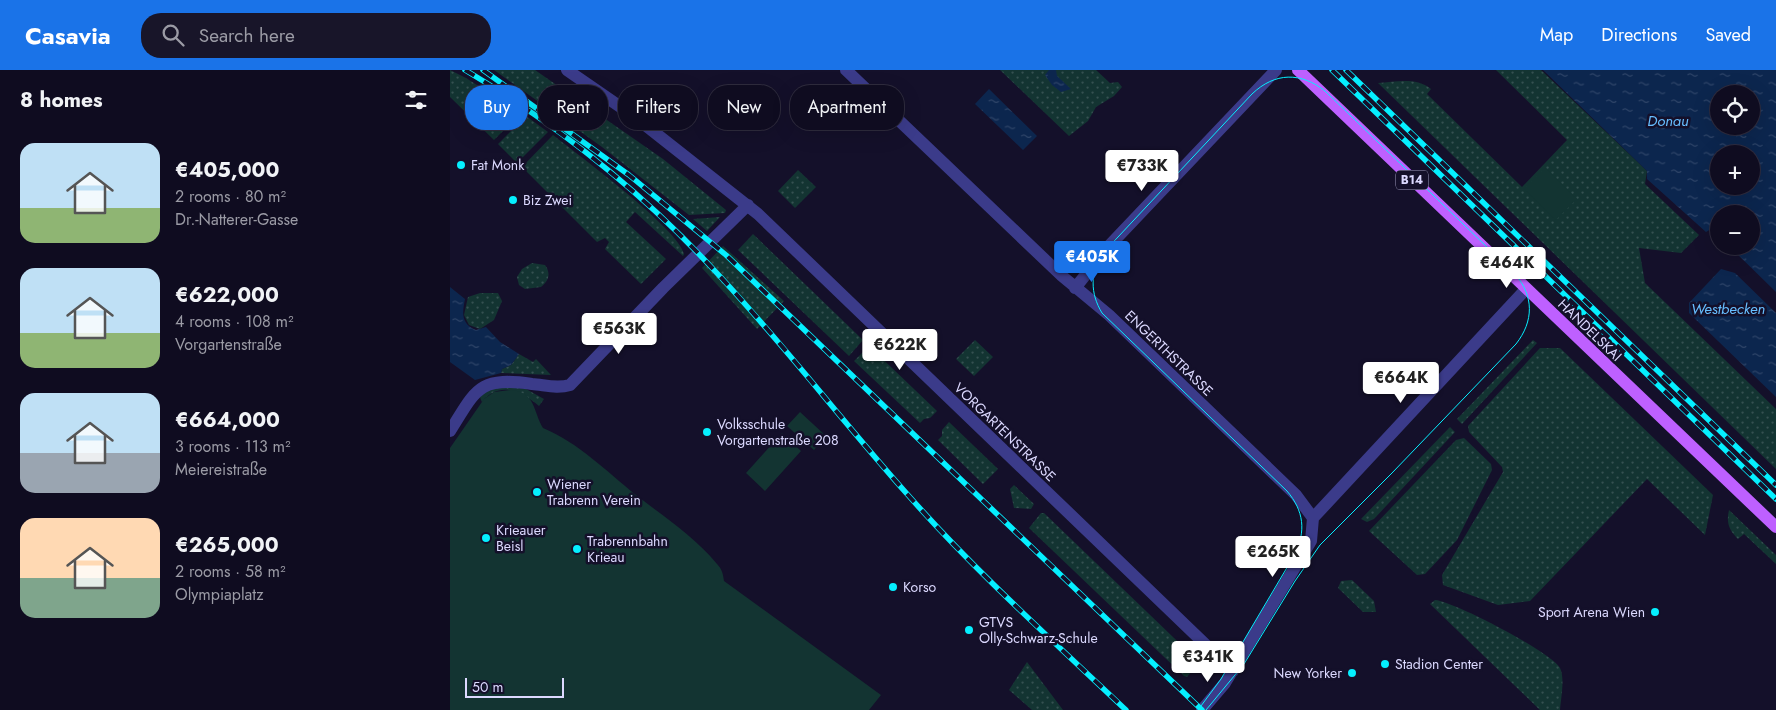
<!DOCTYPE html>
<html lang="en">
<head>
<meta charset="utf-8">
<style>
  body { margin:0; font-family:Jost,sans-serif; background:#181529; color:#f1f3f6; height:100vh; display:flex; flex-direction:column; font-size:19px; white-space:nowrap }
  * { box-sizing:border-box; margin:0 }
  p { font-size:16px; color:#9b9ba5 }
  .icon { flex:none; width:28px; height:28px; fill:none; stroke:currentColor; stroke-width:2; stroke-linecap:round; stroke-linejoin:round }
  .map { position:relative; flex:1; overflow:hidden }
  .sheet { display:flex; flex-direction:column; background:#0f0c20; width:450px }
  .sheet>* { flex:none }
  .banner { position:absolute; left:15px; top:15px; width:475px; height:45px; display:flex; gap:10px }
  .controls { position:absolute; left:1260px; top:15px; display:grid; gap:10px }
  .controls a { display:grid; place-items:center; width:50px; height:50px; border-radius:50%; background:#0f0c20; box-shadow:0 5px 20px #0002,0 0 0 1px #2f2c3e; font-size:25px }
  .scale { position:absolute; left:15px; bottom:12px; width:99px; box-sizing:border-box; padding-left:5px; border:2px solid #dcd9ff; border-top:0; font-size:14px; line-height:18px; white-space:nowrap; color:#dcd9ff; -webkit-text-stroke:4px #14102a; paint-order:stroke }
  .price { position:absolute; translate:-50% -42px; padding:0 11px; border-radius:5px; background:#fff; color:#222; font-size:16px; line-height:32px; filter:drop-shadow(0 1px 2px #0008) }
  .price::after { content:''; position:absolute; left:50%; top:30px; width:15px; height:11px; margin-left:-8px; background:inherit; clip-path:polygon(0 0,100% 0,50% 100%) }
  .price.current { background:#1a73e8; color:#fff }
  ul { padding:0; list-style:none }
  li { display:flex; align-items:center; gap:15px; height:125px; padding:0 20px }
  li span { display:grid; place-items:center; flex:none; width:140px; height:100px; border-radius:15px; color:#555 }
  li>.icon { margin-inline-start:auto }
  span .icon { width:60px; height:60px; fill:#fffc; stroke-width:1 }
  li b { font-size:21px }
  h2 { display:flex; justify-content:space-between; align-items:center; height:60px; padding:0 20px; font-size:21px }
  .tag { padding:0 18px; border-radius:20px; background:#0f0c20; box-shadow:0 5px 20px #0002,0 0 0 1px #2f2c3e; font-size:18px; line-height:45px }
  .tag.current { background:#1a73e8; color:#fff }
  header { display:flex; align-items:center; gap:30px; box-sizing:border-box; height:70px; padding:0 25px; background:#1a73e8; color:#fff }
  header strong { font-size:24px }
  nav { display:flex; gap:28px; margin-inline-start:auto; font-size:18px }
  .search { width:350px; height:45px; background:#181529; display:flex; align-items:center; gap:12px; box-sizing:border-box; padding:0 18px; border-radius:20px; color:#9b9ba5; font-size:19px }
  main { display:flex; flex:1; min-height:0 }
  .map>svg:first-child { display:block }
  .grass { fill:url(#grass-dots) }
  .garden { fill:#133432 }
  .water { fill:url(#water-ripples); fill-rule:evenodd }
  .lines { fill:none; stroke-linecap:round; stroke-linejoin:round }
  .minor { stroke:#3b3b8a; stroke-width:12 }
  .major { stroke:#be60ff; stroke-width:12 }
  .tram { stroke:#05efff; stroke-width:1 }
  .rail-casing { stroke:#05efff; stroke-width:5.5 }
  .rail { stroke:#14102a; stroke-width:4; stroke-dasharray:11; stroke-linecap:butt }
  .poi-dot { fill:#05efff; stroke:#14102a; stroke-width:2 }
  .labels { text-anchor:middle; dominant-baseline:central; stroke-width:5; stroke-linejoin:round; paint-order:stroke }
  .shield { fill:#14102a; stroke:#a09dbf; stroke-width:1 }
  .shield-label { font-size:12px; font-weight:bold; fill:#dcd9ff }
  .poi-label { font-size:14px; fill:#dcd9ff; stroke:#14102a; text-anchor:start }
  .street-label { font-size:14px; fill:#dcd9ff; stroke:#14102a }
  .water-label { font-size:15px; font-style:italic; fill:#67beff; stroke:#14102a }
</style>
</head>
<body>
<header>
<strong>Casavia</strong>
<div class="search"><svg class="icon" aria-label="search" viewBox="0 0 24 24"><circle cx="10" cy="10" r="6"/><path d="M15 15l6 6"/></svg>Search here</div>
<nav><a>Map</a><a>Directions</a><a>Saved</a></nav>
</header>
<main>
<section class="sheet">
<h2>8 homes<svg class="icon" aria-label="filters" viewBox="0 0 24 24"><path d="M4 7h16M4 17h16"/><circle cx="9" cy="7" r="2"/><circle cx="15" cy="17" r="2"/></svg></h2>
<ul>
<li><span style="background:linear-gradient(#bfe0f5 65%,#8fb573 0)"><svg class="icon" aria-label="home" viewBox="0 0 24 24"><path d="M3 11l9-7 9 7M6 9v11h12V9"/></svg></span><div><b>€405,000</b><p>2 rooms · 80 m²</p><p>Dr.-Natterer-Gasse</p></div></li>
<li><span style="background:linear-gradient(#bfe0f5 65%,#8fb573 0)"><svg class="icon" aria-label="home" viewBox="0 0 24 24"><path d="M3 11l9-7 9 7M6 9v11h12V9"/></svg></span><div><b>€622,000</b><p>4 rooms · 108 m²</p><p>Vorgartenstraße</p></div></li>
<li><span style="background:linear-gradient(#bfe0f5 60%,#9aa5b1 0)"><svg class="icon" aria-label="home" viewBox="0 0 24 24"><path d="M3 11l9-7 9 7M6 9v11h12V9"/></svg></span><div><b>€664,000</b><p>3 rooms · 113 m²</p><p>Meiereistraße</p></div></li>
<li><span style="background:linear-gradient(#ffd9b3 60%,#7fa58c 0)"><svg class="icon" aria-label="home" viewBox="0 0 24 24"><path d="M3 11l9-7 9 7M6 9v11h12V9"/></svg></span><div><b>€265,000</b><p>2 rooms · 58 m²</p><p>Olympiaplatz</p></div></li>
</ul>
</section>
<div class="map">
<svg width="1326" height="640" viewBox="0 0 1326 640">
  <defs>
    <pattern id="grass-dots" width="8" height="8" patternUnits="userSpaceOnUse" patternTransform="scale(1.25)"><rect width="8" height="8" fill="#133432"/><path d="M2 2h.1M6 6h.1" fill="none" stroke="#355151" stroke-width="1.8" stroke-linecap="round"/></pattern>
    <pattern id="water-ripples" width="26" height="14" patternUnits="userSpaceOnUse" patternTransform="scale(1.25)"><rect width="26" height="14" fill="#0c264e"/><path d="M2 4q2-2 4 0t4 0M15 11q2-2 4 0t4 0" fill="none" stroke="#2f4569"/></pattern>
  </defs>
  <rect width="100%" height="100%" fill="#14102a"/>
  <path class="grass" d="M 0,0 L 16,8 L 71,43 L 44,70 L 0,27 Z
    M 44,0 L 85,0 L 213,89 L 276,140 L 275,143 L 239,145 L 152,77 Z
    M 550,0 L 646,0 L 660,13 L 668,12 L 672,17 L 664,26 L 646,37 L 638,51 L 619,66 Z
    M 1046,0 L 1091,0 L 1197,101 L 1195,114 L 1249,165 L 1231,183 L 1189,178 L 1195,213 L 1326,339 L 1326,399 L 928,13 C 946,12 966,7 981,19 L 977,24 L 1072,117 L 1117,70 Z
    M 76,46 L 98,62 L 67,93 L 48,74 Z
    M 103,65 C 127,84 229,159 234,184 L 233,186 L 185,142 L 176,152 L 216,189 L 191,214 L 155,179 L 159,172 L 155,168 L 147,172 L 72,97 Z
    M 348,100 L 366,117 L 345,138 L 328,121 Z
    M 270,147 L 257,161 L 243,149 Z
    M 303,164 L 413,270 L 399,286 L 288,180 Z
    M 273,176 L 334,231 L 307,259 L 252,198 Z
    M 82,193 L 95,195 C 101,203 99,211 91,217 L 75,219 L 69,215 L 67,207 L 72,199 Z
    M 30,223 L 48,223 L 52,231 L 44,250 L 30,259 L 19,255 L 14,245 L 18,227 Z
    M 525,270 L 543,287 L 524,306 L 506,289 Z
    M 1083,270 L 1087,273 L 1012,354 L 1007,349 Z
    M 419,276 L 487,341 L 480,348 L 474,349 L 470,353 L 404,291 Z
    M 1090,278 L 1110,278 L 1263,425 L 1255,465 L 1197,409 L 1080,531 L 1048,535 L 993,515 L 992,505 L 1053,402 L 1052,397 L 1019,362 L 1018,356 Z
    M 69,284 L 83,292 L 86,289 L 101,305 L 51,303 L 52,299 L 61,295 Z
    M 62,317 L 76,319 L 94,329 L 89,336 C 72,322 50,310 32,332 L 31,330 L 30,327 L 39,319 Z
    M 499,352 L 548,399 L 533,414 L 488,370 L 492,366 L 492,360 Z
    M 1000,357 L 1005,362 L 924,449 L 917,452 L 911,449 Z
    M 1014,368 L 1041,394 L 1042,400 L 1007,470 L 975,504 L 967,505 L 919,461 L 1006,370 Z
    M 564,415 L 584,434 L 581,439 L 564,438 L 560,419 Z
    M 1279,440 L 1326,485 L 1326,494 L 1294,464 L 1288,469 C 1279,460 1276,453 1279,440 Z
    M 591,443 L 594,443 L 749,592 L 737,607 L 734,606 L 579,458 Z
    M 902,510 L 924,531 L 926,542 L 913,542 L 888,518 L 891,511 Z
    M 985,530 C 1003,531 1101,582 1110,598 C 1115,608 1111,628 1110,640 L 1090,640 L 980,534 Z
    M 577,592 L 613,640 L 582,640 L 559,620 Z"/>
  <path class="garden" d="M 1095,98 L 1127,129 L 1106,150 L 1074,119 Z
    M 61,320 C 86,322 83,342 93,358 C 129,373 156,401 186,425 C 214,447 244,466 267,494 C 272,499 273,504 274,511 L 431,625 L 419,640 L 0,640 L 0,378 L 34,329 L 44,322 Z
    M 350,342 L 376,366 L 364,380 L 337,356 Z
    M 332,363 L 351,381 L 315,421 L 296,403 Z"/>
  <path class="water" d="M 599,0 L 606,0 L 607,6 L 621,19 L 611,22 L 602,15 L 595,5 Z
    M 1093,0 L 1326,0 L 1326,222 L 1279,176 L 1301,176 L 1301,144 L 1269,144 L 1269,167 L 1261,159 L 1256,162 L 1197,109 L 1197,101 ZM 1269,24 L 1301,24 L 1301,56 L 1269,56 ZM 1269,84 L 1301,84 L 1301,116 L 1269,116 Z
    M 539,19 L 587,66 L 573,80 L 525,34 Z
    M 1271,199 L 1285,203 L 1326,243 L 1326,327 L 1239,243 L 1239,233 Z
    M 0,217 L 15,229 C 12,243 11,254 26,260 L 36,257 L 50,272 L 69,284 L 61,295 L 52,299 L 51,303 L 25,310 L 0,292 Z"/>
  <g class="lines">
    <path class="minor" d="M 117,0 L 185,47 L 308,144 L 783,601
      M 396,0 L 612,206 L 659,245 L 846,425 L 863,448
      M 625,218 L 659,176 L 826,0
      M 0,361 C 26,320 28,306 82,314 C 95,315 107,319 120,315 L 213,218 L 298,135
      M 863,448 L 1076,219
      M 752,640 L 775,613 L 861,471 L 863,448"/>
    <path class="major" d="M 848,0 L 1326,457"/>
    <path class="tram" d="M 748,640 L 771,609 L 845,484 C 856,461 854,441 837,421 L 652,243 C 640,223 640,203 653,183 L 802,24 C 825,2 851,2 875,21 L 1065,204 C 1084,226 1084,251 1066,274 L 942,403 L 870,475 L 845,511 L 794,594 L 756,640"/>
    <defs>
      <path id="rail" d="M 15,0 C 106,54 192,122 264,200 C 332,272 392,351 458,425 C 525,501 602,570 676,640
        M 33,0 L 179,105 L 276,185 L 752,640
        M 882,0 L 1326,429
        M 896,0 L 1326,415"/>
    </defs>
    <use href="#rail" class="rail-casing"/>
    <use href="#rail" class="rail"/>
  </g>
  <g class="poi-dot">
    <circle cx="11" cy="95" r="5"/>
    <circle cx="63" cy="130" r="5"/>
    <circle cx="257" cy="362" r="5"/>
    <circle cx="87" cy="422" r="5"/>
    <circle cx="36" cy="468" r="5"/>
    <circle cx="127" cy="479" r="5"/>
    <circle cx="443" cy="517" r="5"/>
    <circle cx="1205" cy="542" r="5"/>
    <circle cx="519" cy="560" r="5"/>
    <circle cx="935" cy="594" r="5"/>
    <circle cx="902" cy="603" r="5"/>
  </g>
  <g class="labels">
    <rect class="shield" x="946" y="100.5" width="32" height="19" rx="4"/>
    <g class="shield-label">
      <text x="962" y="110">B14</text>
    </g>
    <g class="poi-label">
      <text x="21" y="95">Fat Monk</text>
      <text x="73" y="130">Biz Zwei</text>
      <text x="267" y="354">Volksschule<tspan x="267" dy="16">Vorgartenstraße 208</tspan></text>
      <text x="97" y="414">Wiener<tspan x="97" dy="16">Trabrenn Verein</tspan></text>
      <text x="46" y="460">Krieauer<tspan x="46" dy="16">Beisl</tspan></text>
      <text x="137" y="471">Trabrennbahn<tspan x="137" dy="16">Krieau</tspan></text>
      <text x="453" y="517">Korso</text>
      <text x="1195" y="542" text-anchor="end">Sport Arena Wien</text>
      <text x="529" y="552">GTVS<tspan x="529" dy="16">Olly-Schwarz-Schule</tspan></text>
      <text x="945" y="594">Stadion Center</text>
      <text x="892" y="603" text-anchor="end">New Yorker</text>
    </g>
    <g class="street-label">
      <text transform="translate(1140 260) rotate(44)">HANDELSKAI</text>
      <text transform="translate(719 283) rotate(44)">ENGERTHSTRASSE</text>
      <text transform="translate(555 362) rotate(44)">VORGARTENSTRASSE</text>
    </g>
    <g class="water-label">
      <text x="1218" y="51">Donau</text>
      <text x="1278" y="239">Westbecken</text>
    </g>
  </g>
</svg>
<div class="controls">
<a><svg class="icon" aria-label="locate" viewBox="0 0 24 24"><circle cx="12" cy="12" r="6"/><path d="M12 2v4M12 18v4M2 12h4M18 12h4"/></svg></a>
<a>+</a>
<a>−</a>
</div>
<div class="scale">50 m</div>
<b class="price" style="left:692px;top:122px">€733K</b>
<b class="price current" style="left:642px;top:213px">€405K</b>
<b class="price" style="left:1057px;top:219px">€464K</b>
<b class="price" style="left:169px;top:285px">€563K</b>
<b class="price" style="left:450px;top:301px">€622K</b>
<b class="price" style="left:951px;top:334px">€664K</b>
<b class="price" style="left:823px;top:508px">€265K</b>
<b class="price" style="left:758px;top:613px">€341K</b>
<div class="banner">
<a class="tag current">Buy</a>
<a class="tag">Rent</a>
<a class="tag">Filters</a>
<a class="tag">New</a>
<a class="tag">Apartment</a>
</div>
</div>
</main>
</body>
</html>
